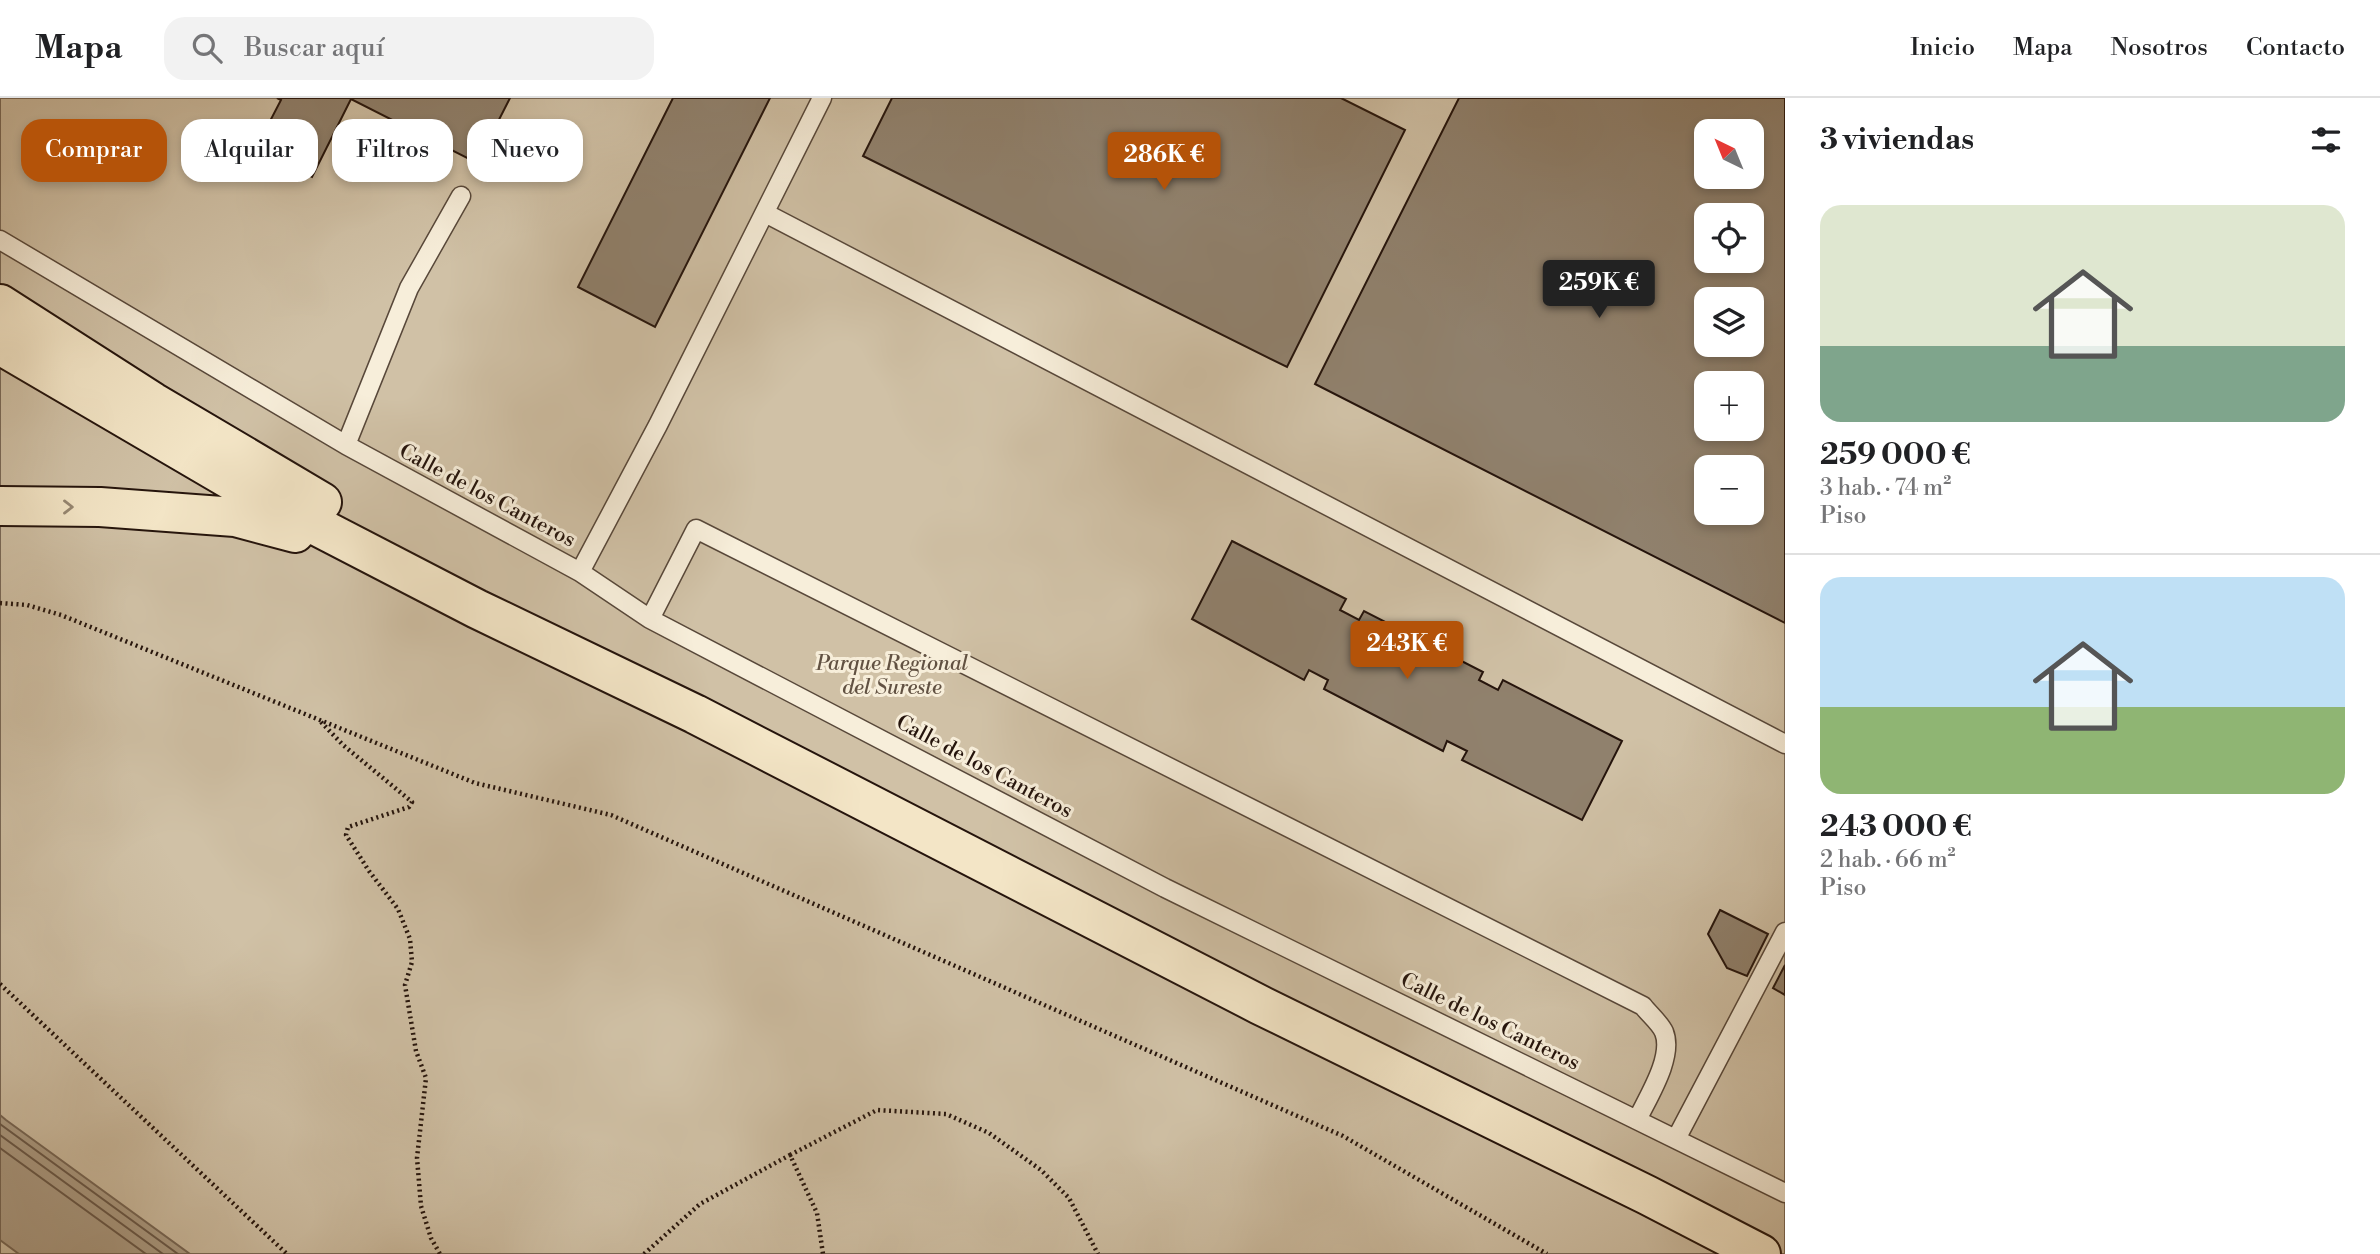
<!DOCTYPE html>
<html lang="es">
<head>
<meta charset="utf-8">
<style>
  body { margin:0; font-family:"Libre Bodoni",serif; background:#f2f2f2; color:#202124; height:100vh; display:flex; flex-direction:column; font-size:26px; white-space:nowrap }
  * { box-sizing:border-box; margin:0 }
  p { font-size:23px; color:#757577 }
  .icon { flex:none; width:38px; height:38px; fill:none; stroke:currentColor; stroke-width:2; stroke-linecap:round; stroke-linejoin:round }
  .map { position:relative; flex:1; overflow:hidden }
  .side { display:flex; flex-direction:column; background:#fff; width:595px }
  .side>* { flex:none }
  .top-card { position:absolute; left:21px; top:21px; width:665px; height:63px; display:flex; gap:14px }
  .needle { width:46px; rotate:317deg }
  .controls { position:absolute; left:1694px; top:21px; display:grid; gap:14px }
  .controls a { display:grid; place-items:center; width:70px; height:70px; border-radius:14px; background:#fff; box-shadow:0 4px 10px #0003; font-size:35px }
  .price { position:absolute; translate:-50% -60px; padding:0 16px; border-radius:7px; background:#b45309; color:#fff; font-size:23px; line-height:46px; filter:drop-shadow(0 2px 4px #0008) }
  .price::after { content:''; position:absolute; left:50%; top:42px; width:21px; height:16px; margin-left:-10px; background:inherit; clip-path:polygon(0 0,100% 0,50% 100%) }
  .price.selected { background:#222; color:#fff }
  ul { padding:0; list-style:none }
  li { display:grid; align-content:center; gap:14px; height:371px; padding:0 35px }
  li+li { border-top:2px solid #e0e0e0 }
  li span { display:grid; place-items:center; height:217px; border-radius:21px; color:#555 }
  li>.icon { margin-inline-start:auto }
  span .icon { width:126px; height:126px; fill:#fffc; stroke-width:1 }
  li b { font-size:30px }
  h2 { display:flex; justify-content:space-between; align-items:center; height:84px; padding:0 35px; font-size:30px }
  .chip { padding:0 24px; border-radius:21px; background:#fff; box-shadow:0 4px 10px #0003; font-size:24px; line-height:63px }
  .chip.selected { background:#b45309; color:#fff }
  header { display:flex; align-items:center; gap:42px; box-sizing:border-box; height:98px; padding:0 35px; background:#fff; border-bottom:2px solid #e0e0e0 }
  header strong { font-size:33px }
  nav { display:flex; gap:38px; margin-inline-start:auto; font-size:24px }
  .search { width:490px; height:63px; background:#f2f2f2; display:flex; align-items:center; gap:18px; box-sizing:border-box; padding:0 24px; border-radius:21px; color:#757577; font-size:26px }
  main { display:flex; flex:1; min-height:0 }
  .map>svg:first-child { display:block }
  .park { fill:#d0c1a6; stroke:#7a6a59; stroke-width:2; fill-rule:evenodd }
  .water { fill:#ad9e87; stroke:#776756; stroke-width:2 }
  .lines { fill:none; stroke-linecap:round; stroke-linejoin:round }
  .shore { stroke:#69594a; stroke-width:2 }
  .building { fill:#90816d; stroke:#25140c; stroke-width:2; fill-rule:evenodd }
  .lane-casing { stroke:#58483a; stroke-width:21 }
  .primary-casing { stroke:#25140c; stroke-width:42 }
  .path { stroke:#25140c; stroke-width:4.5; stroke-dasharray:2 3.5; stroke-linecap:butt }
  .lane { stroke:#f7eeda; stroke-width:18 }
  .primary { stroke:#f3e5c6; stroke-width:38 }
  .oneway { stroke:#968772 }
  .labels { text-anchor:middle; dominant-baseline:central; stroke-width:6; stroke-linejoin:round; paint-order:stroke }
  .street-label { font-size:21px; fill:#25140c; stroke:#f7eeda }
  .park-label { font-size:21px; font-style:italic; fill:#615142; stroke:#f7eeda }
</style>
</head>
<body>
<header>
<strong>Mapa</strong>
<div class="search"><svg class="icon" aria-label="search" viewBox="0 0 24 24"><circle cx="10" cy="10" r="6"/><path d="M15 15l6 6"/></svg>Buscar aquí</div>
<nav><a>Inicio</a><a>Mapa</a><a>Nosotros</a><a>Contacto</a></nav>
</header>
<main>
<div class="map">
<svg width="1785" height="1156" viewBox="0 0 1785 1156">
  <rect width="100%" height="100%" fill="#f3e5c6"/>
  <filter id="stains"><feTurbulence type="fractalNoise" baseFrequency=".00286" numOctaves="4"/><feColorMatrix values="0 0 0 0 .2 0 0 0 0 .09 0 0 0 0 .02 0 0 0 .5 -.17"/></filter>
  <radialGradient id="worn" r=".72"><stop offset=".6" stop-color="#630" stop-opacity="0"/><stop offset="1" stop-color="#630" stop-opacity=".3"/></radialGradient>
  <path class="park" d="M 0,0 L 1785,0 L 1785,1156 L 0,1156 ZM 1706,33 L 1752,33 L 1752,79 L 1706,79 ZM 1706,117 L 1752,117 L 1752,163 L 1706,163 ZM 1706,201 L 1752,201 L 1752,247 L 1706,247 ZM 1706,285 L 1752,285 L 1752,331 L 1706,331 ZM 1706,369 L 1752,369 L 1752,415 L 1706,415 Z"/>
  <path class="water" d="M 0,1017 L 6,1022 L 190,1156 L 19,1156 L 0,1142 Z"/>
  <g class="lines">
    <path class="shore" d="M 0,1026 L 178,1156
      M 0,1037 L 163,1156
      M 0,1050 L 146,1156"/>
  </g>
  <path class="building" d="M 277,0 L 510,0 L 477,65 L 351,1 L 312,79 L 256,50 L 281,2 Z
    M 673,0 L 770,0 L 655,229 L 578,189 Z
    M 892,0 L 1341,0 L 1405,32 L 1287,269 L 863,58 Z
    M 1459,0 L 1785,0 L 1785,525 L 1315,286 ZM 1706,33 L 1752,33 L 1752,79 L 1706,79 ZM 1706,117 L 1752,117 L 1752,163 L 1706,163 ZM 1706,201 L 1752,201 L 1752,247 L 1706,247 ZM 1706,285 L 1752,285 L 1752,331 L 1706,331 ZM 1706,369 L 1752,369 L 1752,415 L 1706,415 Z
    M 1232,443 L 1346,501 L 1340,512 L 1359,522 L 1364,513 L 1483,574 L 1479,582 L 1498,592 L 1503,582 L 1622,643 L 1582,722 L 1462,662 L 1467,653 L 1447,643 L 1443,653 L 1324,591 L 1328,582 L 1309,572 L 1304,582 L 1192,521 Z
    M 1720,812 L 1768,836 L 1747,878 L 1727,870 L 1708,836 Z
    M 1785,867 L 1785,897 L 1773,890 Z"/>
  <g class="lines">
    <defs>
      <path id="lane" d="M 765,115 L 1785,646
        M 0,142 L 346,347 L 580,474 L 650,521 L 1165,790 L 1785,1095
        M 346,347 L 409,190 L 461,98
        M 580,474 L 658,327 L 822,0
        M 650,521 L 696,431 L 1643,908 C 1649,916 1660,925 1664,934 C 1674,959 1648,999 1637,1022
        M 1676,1041 L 1785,834"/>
      <path id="primary" d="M 0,206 L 153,304 L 322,404
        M 0,247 L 253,395 L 477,511 L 695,616 L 1260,907 L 1647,1097 L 1761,1156
        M 0,408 L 100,409 L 235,419 L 295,435"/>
    </defs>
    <use href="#lane" class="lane-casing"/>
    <use href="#primary" class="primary-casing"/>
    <path class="path" d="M 0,505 L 27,507 L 61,517 L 475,685 L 611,717 L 1343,1038 L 1547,1156
      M 321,624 L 343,647 L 412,704 L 409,709 L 348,729 L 346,737 L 369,773 L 398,811 L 410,841 L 412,864 L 405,887 L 416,953 L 426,980 L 417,1060 L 421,1108 L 431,1140 L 440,1156
      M 0,886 L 287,1156
      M 790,1057 L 877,1012 L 946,1016 L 989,1035 L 1041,1072 L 1069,1100 L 1098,1156
      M 644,1156 L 700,1106 L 790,1057 L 817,1115 L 823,1156"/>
    <use href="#lane" class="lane"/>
    <use href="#primary" class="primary"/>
  </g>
  <defs><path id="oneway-chevron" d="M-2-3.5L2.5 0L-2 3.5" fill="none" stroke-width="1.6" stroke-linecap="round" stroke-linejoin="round" transform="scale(1.75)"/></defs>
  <use class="oneway" href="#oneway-chevron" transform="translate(68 409)"/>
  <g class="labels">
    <g class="street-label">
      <text transform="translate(487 398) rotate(28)">Calle de los Canteros</text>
      <text transform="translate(984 669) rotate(28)">Calle de los Canteros</text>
      <text transform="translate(1490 924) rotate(26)">Calle de los Canteros</text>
    </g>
    <g class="park-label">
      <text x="892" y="566">Parque Regional<tspan x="892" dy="24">del Sureste</tspan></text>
    </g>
  </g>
  <rect width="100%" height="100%" filter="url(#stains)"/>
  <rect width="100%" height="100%" fill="url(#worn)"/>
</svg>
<div class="controls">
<a><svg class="needle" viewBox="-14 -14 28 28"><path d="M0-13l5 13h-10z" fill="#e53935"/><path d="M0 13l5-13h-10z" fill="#757577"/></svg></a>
<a><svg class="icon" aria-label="locate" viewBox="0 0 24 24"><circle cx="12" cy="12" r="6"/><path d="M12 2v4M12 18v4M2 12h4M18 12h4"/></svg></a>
<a><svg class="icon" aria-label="layers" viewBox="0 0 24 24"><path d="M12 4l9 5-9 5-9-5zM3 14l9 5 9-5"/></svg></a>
<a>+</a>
<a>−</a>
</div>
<b class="price" style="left:1164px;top:94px">286K €</b>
<b class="price selected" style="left:1599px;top:222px">259K €</b>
<b class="price" style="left:1407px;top:583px">243K €</b>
<div class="top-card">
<a class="chip selected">Comprar</a>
<a class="chip">Alquilar</a>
<a class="chip">Filtros</a>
<a class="chip">Nuevo</a>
</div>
</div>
<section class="side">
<h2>3 viviendas<svg class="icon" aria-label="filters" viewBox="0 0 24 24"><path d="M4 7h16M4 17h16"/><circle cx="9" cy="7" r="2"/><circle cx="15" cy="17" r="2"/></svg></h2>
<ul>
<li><span style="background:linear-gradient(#dfe7d0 65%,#7fa58c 0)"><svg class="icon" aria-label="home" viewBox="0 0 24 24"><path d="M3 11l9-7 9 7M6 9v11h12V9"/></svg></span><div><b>259 000 €</b><p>3 hab. · 74 m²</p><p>Piso</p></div></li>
<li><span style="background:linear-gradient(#bfe0f5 60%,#8fb573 0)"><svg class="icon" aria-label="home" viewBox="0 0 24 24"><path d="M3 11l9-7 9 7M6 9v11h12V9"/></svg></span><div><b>243 000 €</b><p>2 hab. · 66 m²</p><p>Piso</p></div></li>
</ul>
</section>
</main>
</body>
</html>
